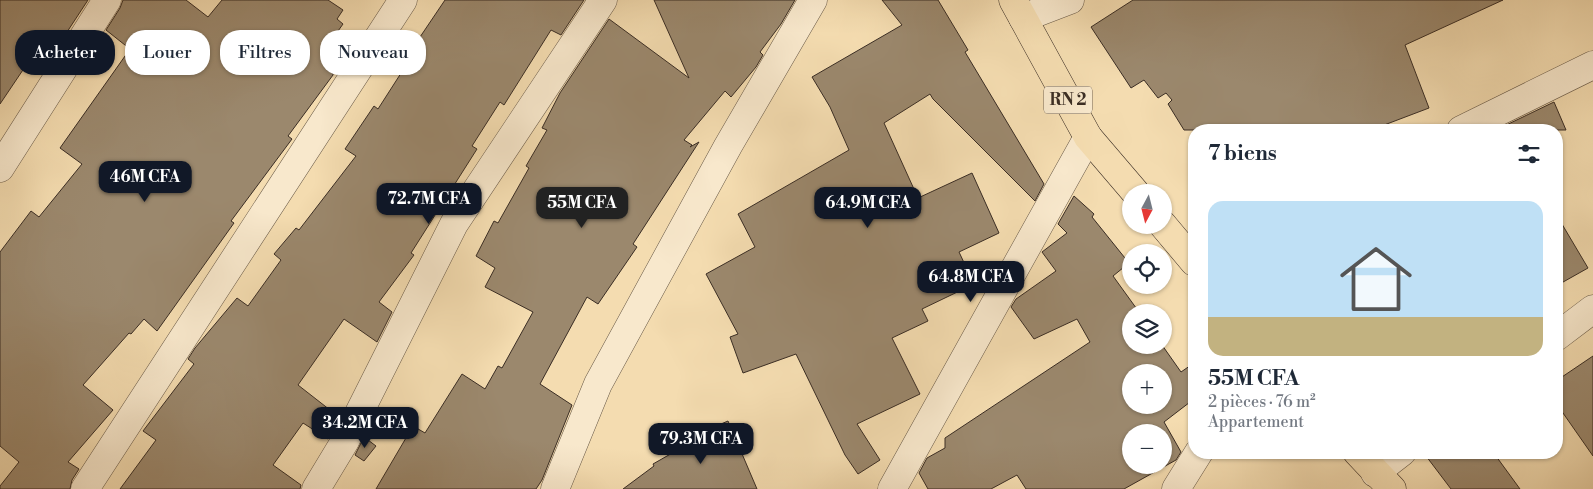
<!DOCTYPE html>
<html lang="fr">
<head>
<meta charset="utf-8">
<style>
  body { margin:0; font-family:"Libre Bodoni",serif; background:#f6f6f7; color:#1f2937; height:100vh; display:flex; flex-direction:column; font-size:19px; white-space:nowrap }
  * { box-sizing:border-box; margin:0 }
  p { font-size:16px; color:#747a83 }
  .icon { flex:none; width:28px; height:28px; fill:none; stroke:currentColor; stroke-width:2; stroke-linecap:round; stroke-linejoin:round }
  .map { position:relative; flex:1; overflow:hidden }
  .details { position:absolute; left:1188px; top:124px; width:375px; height:335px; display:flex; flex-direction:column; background:#fff; border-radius:20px; box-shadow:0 1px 4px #0004 }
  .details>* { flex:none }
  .hud { position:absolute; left:15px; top:30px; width:475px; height:45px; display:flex; gap:10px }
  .needle { width:32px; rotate:187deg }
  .controls { position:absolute; left:1122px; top:184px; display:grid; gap:10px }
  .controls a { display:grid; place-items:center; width:50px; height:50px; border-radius:50%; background:#fff; box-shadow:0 1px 4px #0004; font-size:25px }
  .price { position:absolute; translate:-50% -42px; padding:0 11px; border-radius:10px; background:#111827; color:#fff; font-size:16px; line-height:32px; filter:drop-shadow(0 1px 2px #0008) }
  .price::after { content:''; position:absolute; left:50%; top:30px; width:15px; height:11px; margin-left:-8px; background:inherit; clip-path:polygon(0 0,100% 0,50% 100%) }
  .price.active { background:#222; color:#fff }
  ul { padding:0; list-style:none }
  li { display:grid; align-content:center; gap:10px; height:265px; padding:0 20px }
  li+li { border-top:1px solid #e0e1e3 }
  li span { display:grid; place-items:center; height:155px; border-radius:15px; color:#555 }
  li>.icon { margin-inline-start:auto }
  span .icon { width:90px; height:90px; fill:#fffc; stroke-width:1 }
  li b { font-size:21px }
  h2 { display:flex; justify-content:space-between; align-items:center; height:60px; padding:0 20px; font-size:21px }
  .chip { padding:0 18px; border-radius:20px; background:#fff; box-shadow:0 1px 4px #0004; font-size:18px; line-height:45px }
  .chip.active { background:#111827; color:#fff }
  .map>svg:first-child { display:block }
  .building { fill:#9b886d; stroke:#3a2d24; fill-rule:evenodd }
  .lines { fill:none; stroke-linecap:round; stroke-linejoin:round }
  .minor-casing { stroke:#685947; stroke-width:29 }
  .highway-casing { stroke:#3a2d24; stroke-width:29 }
  .minor { stroke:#f8e8cc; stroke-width:28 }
  .highway { stroke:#f4dcb0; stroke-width:28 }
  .labels { text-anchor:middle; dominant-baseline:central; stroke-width:5; stroke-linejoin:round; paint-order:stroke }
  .shield { fill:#f8e8cc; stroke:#736556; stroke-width:1 }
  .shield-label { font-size:16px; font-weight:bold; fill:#3a2d24 }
</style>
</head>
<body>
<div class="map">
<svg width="1593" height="489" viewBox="0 0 1593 489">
  <rect width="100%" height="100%" fill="#f4dcb0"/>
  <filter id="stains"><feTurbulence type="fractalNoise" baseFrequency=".004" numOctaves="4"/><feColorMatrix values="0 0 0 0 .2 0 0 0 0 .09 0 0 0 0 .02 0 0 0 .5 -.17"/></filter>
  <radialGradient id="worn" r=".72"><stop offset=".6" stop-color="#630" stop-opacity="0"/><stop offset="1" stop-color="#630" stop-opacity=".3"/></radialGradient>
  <path class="building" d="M 0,0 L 88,0 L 48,61 L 35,52 L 0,104 Z
    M 123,0 L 186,0 L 208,17 L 222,0 L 328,0 L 343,10 L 337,19 L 343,24 L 321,55 L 333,65 L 333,75 L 288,136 L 292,139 L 231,221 L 234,223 L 157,331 L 144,319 L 131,334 L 129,333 L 83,385 L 113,410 L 68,462 L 79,469 L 72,480 L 70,489 L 0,489 L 0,486 L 19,462 L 0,446 L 0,252 L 31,211 L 39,217 L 82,164 L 60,148 L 130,49 L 106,30 L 120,8 Z
    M 445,0 L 584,0 L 561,35 L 551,30 L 504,105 L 500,102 L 472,146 L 477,149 L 411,253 L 414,255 L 379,302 L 392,312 L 377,342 L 344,319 L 298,385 L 339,417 L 328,439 L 303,423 L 273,465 L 301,485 L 300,489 L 120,489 L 156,440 L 143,431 L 194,364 L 188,359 L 195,348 L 237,298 L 248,306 L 281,260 L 274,254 L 296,228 L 299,230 L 356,156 L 345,149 L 374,106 L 378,109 L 421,42 L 418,40 Z
    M 654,0 L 795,0 L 781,24 L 760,52 L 763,55 L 756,67 L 731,97 L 725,91 L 684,140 L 692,145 L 690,147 L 699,142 L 633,244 L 637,247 L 598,304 L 587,297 L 540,384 L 572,405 L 542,480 L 536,489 L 376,489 L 413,426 L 425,433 L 462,374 L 485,389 L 498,366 L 502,368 L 533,312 L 485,287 L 495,268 L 476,256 L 494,221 L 498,223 L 529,168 L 526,166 L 547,130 L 542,128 L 560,93 L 609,19 L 689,78 Z
    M 882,0 L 938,0 L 968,50 L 965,52 L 1044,184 L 1035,201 L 933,99 L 930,94 L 884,123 L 918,198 L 972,173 L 999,233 L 959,252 L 974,284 L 922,309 L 928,321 L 892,338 L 920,394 L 857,424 L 880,460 L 858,474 L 845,455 L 796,354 L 743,373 L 730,337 L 738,334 L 706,274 L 755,247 L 738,214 L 849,150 L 830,107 L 812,77 L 902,25 Z
    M 1133,0 L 1503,0 L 1405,45 L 1429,108 L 1371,130 L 1184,130 L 1168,104 L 1172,100 L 1166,93 L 1158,98 L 1144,80 L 1131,88 L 1091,27 Z
    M 1554,102 L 1566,130 L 1496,130 Z
    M 1074,196 L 1094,214 L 1092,217 L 1129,263 L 1113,276 L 1139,312 L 1131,312 L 1131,345 L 1162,345 L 1181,372 L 1194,363 L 1194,399 L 1164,422 L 1181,452 L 1176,460 L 1124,489 L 1026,489 L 1017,475 L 991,489 L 928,489 L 919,473 L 927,458 L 945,448 L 945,438 L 1090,342 L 1077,319 L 1034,339 L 1011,307 L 1016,299 L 1056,271 L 1042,252 L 1067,233 L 1058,224 ZM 1131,372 L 1164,372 L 1164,405 L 1131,405 ZM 1131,432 L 1164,432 L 1164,465 L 1131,465 Z
    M 1556,214 L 1588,268 L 1556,286 Z
    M 1593,356 L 1593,456 L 1556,403 L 1556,381 Z
    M 728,421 L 757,489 L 623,489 L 654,466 L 653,464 L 681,448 L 679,442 Z
    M 364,437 L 376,446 L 364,461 L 355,455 Z
    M 1423,452 L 1493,452 L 1520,489 L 1451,489 Z"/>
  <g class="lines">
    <defs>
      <path id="minor" d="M 1023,18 L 1070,0
        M 1461,130 L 1593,65
        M 0,168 L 107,0
        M 1556,337 L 1593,309
        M 1375,473 L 1402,452
        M 85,489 L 403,0
        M 316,489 L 345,441 L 454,224 L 603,0
        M 555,489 L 598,384 L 728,146 L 813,0
        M 892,489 L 1088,137
        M 1176,489 L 1199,452"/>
      <path id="highway" d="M 1013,0 L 1088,137 L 1135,192
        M 1163,225 L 1194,262
        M 1357,452 L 1392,489"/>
    </defs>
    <use href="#minor" class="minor-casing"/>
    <use href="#highway" class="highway-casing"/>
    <use href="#minor" class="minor"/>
    <use href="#highway" class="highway"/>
  </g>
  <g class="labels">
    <rect class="shield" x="1044" y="86.5" width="48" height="27" rx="4"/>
    <g class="shield-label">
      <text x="1068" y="100">RN 2</text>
    </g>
  </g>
  <rect width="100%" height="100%" filter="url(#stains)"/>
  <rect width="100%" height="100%" fill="url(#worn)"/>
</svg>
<div class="controls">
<a><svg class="needle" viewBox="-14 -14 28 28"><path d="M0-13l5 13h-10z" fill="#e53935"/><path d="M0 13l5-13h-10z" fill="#747a83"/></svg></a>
<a><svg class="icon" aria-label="locate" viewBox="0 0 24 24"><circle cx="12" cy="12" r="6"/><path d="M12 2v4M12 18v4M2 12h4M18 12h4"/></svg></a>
<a><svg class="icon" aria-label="layers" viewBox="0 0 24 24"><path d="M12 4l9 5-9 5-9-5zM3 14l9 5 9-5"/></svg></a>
<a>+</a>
<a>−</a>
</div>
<b class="price" style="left:145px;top:203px">46M CFA</b>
<b class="price" style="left:429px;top:225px">72.7M CFA</b>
<b class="price active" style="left:582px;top:229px">55M CFA</b>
<b class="price" style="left:868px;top:229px">64.9M CFA</b>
<b class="price" style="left:971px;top:303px">64.8M CFA</b>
<b class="price" style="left:365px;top:449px">34.2M CFA</b>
<b class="price" style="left:701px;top:465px">79.3M CFA</b>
<div class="hud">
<a class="chip active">Acheter</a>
<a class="chip">Louer</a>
<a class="chip">Filtres</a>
<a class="chip">Nouveau</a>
</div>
<section class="details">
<h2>7 biens<svg class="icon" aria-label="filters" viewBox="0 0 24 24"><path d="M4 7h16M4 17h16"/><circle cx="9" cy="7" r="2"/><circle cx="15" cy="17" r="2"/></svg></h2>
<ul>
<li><span style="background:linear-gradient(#bfe0f5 75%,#c2b280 0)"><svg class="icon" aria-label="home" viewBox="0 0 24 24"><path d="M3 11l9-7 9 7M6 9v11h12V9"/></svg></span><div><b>55M CFA</b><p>2 pièces · 76 m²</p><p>Appartement</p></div></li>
</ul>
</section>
</div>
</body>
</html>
